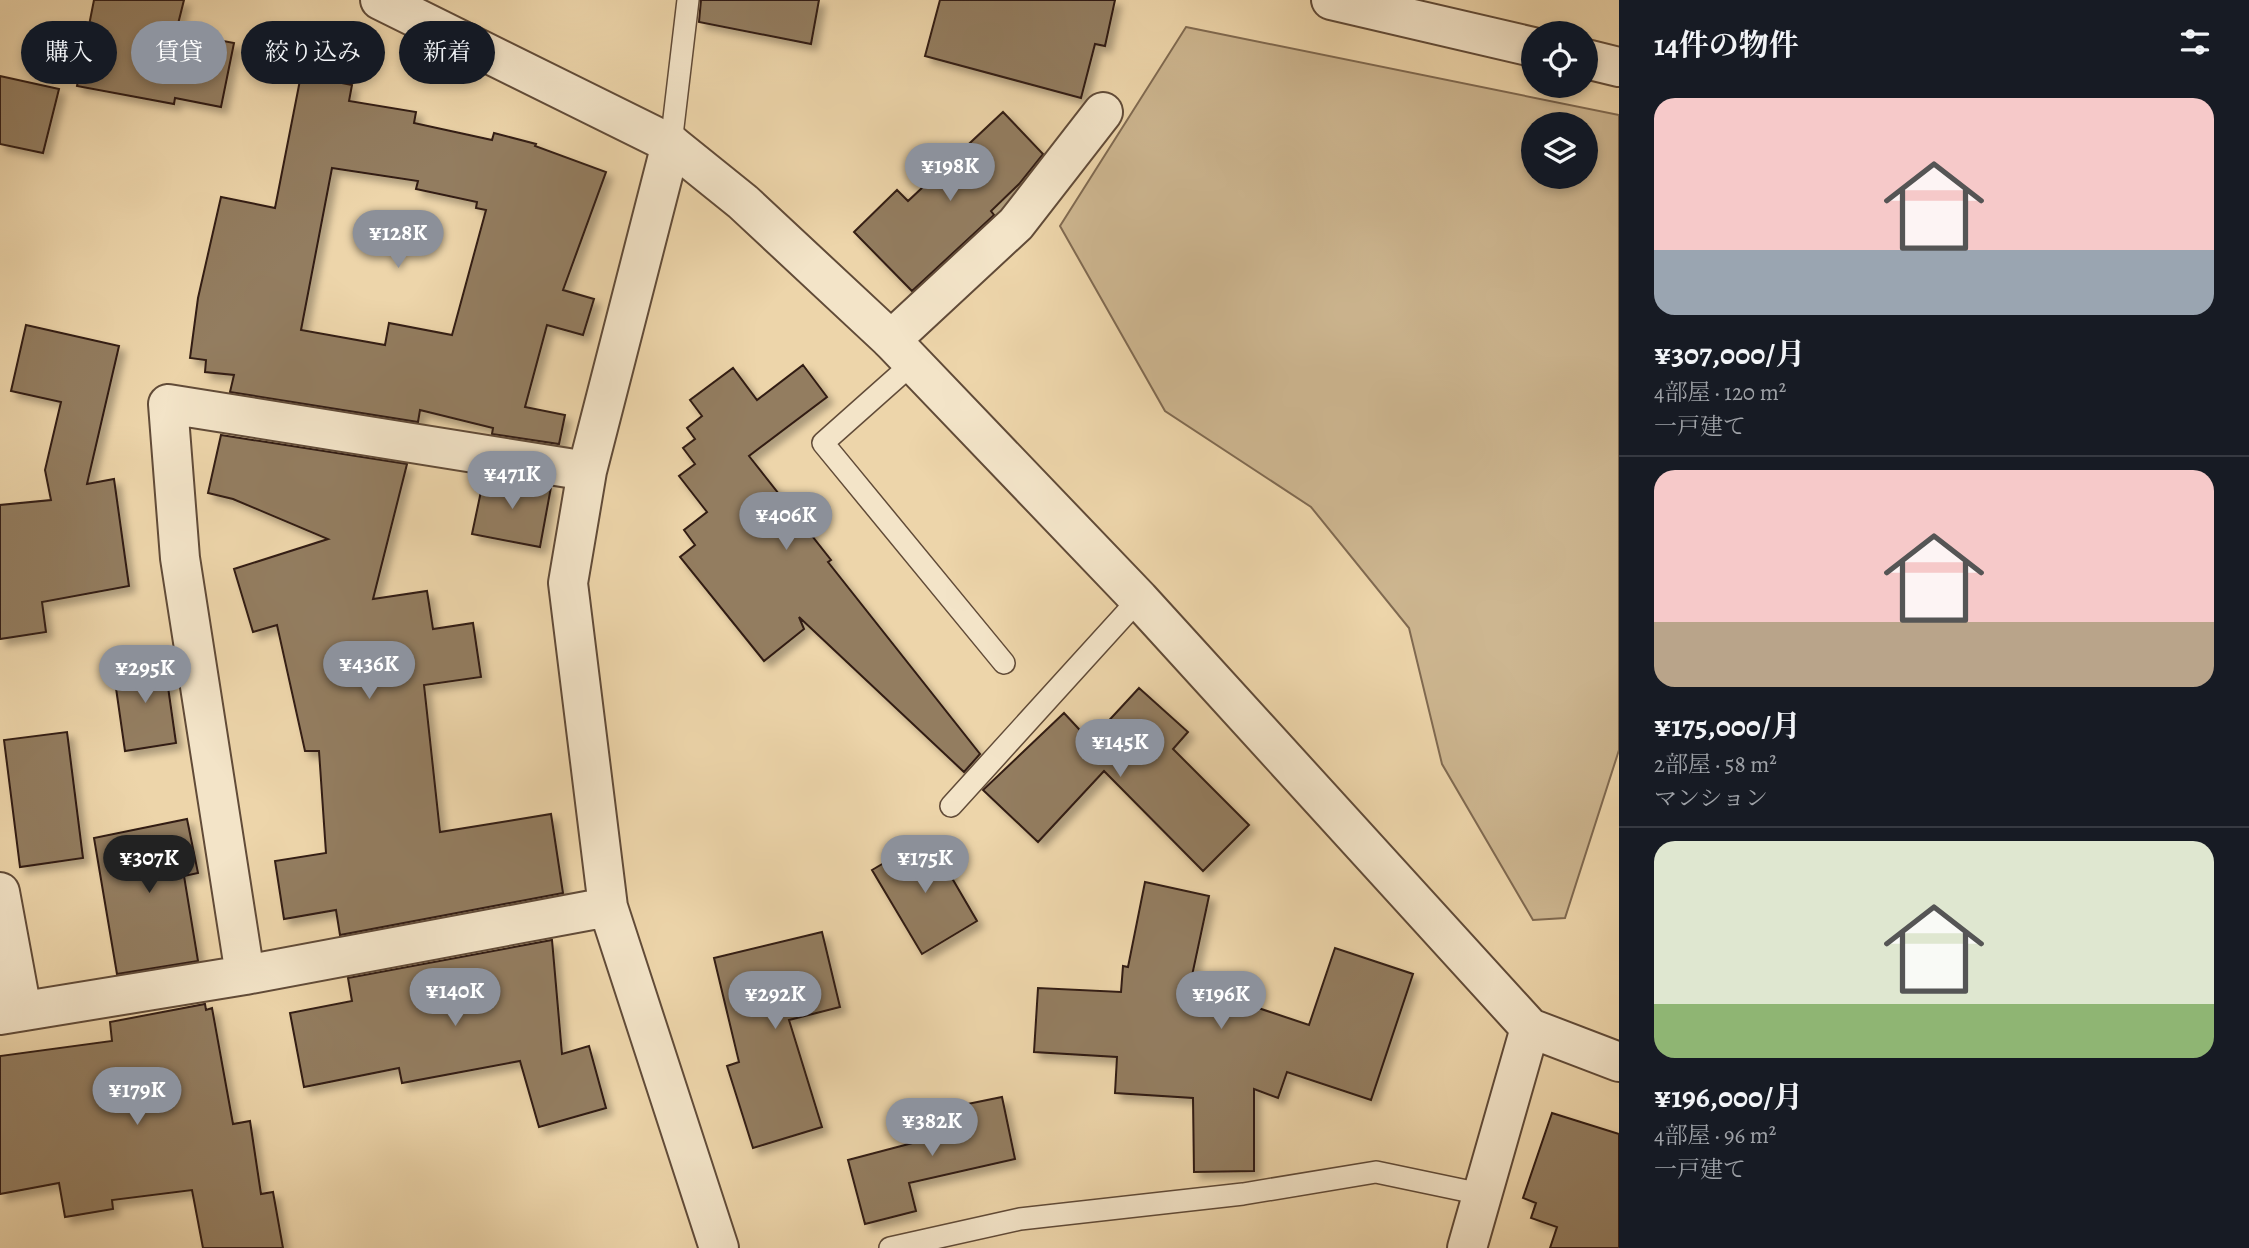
<!DOCTYPE html>
<html lang="ja">
<head>
<meta charset="utf-8">
<style>
  body { margin:0; font-family:Alegreya,"Noto Serif JP",serif; background:#20242c; color:#f1f3f6; height:100vh; display:flex; flex-direction:column; font-size:26px; white-space:nowrap }
  * { box-sizing:border-box; margin:0 }
  p { font-size:23px; color:#9ea1a6 }
  .icon { flex:none; width:38px; height:38px; fill:none; stroke:currentColor; stroke-width:2; stroke-linecap:round; stroke-linejoin:round }
  .map { position:relative; flex:1; overflow:hidden }
  .side { display:flex; flex-direction:column; background:#171b24; width:630px }
  .side>* { flex:none }
  .top-card { position:absolute; left:21px; top:21px; width:665px; height:63px; display:flex; gap:14px }
  .controls { position:absolute; left:1521px; top:21px; display:grid; gap:14px }
  .controls a { display:grid; place-items:center; width:77px; height:77px; border-radius:50%; background:#171b24; box-shadow:0 4px 10px #0003; font-size:35px }
  .price { position:absolute; translate:-50% -60px; padding:0 16px; border-radius:24px; background:#8c9099; color:#fff; font-size:23px; line-height:46px; filter:drop-shadow(0 2px 4px #0008) }
  .price::after { content:''; position:absolute; left:50%; top:42px; width:21px; height:16px; margin-left:-10px; background:inherit; clip-path:polygon(0 0,100% 0,50% 100%) }
  .price.current { background:#222; color:#fff }
  ul { padding:0; list-style:none }
  li { display:grid; align-content:center; gap:14px; height:371px; padding:0 35px }
  li+li { border-top:2px solid #363941 }
  li span { display:grid; place-items:center; height:217px; border-radius:21px; color:#555 }
  li>.icon { margin-inline-start:auto }
  span .icon { width:126px; height:126px; fill:#fffc; stroke-width:1 }
  li b { font-size:30px }
  h2 { display:flex; justify-content:space-between; align-items:center; height:84px; padding:0 35px; font-size:30px }
  .chip { padding:0 24px; border-radius:32px; background:#171b24; box-shadow:0 4px 10px #0003; font-size:24px; line-height:63px }
  .chip.current { background:#8c9099; color:#fff }
  main { display:flex; flex:1; min-height:0 }
  .map>svg:first-child { display:block }
  .green { fill:#cdb690; stroke:#806a51; stroke-width:2; fill-rule:evenodd }
  .building { fill:#937d61; stroke:#321d12; stroke-width:2; fill-rule:evenodd; filter:url(#shadow) }
  .lines { fill:none; stroke-linecap:round; stroke-linejoin:round }
  .service-casing { stroke:#614b38; stroke-width:24 }
  .minor-casing { stroke:#614b38; stroke-width:42 }
  .tertiary-casing { stroke:#614b38; stroke-width:42 }
  .service { stroke:#f3e4c8; stroke-width:21 }
  .minor { stroke:#f3e4c8; stroke-width:38 }
  .tertiary { stroke:#f3e4c8; stroke-width:38 }
</style>
</head>
<body>
<main>
<div class="map">
<svg width="1619" height="1248" viewBox="0 0 1619 1248">
  <defs>
    <filter id="shadow"><feDropShadow dx="6" dy="6" stdDeviation="3.5" flood-color="#0004"/></filter>
  </defs>
  <rect width="100%" height="100%" fill="#edd5aa"/>
  <filter id="stains"><feTurbulence type="fractalNoise" baseFrequency=".00286" numOctaves="4"/><feColorMatrix values="0 0 0 0 .2 0 0 0 0 .09 0 0 0 0 .02 0 0 0 .5 -.17"/></filter>
  <radialGradient id="worn" r=".72"><stop offset=".6" stop-color="#630" stop-opacity="0"/><stop offset="1" stop-color="#630" stop-opacity=".3"/></radialGradient>
  <path class="green" d="M 1186,27 L 1619,115 L 1619,750 L 1565,918 L 1533,920 L 1442,764 L 1409,628 L 1311,507 L 1165,411 L 1060,226 ZM 1533,124 L 1586,124 L 1586,177 L 1533,177 Z"/>
  <path class="building" d="M 94,0 L 184,0 L 176,32 L 234,43 L 221,107 L 175,98 L 174,104 L 77,86 Z
    M 701,0 L 819,0 L 811,44 L 699,22 Z
    M 940,0 L 1115,0 L 1105,46 L 1095,44 L 1081,98 L 925,56 Z
    M 301,75 L 352,85 L 349,101 L 416,112 L 414,123 L 492,140 L 494,133 L 536,144 L 535,146 L 606,172 L 563,290 L 594,299 L 583,335 L 547,325 L 525,407 L 565,415 L 559,444 L 492,434 L 493,428 L 420,410 L 418,422 L 230,392 L 234,375 L 205,372 L 206,360 L 190,358 L 198,298 L 221,197 L 275,208 ZM 332,168 L 418,181 L 416,189 L 477,202 L 476,208 L 486,210 L 452,335 L 389,323 L 385,345 L 301,330 Z
    M 0,76 L 59,89 L 43,153 L 0,144 Z
    M 1003,112 L 1043,154 L 1019,184 L 991,211 L 994,215 L 912,291 L 854,232 L 897,190 L 908,201 Z
    M 26,325 L 119,346 L 87,484 L 114,479 L 129,586 L 42,602 L 46,632 L 0,639 L 0,505 L 51,500 L 45,470 L 61,402 L 11,391 Z
    M 803,365 L 827,397 L 749,456 L 831,560 L 828,562 L 980,754 L 964,772 L 799,617 L 804,629 L 764,661 L 680,557 L 695,545 L 684,530 L 707,512 L 679,476 L 695,464 L 683,448 L 695,439 L 687,428 L 702,416 L 690,400 L 733,368 L 757,400 Z
    M 221,435 L 407,464 L 373,599 L 427,591 L 433,629 L 473,623 L 481,677 L 424,685 L 440,832 L 551,814 L 563,893 L 340,935 L 336,910 L 284,919 L 275,861 L 326,853 L 319,751 L 305,751 L 277,625 L 253,632 L 234,569 L 328,539 L 233,499 L 208,493 Z
    M 484,477 L 551,487 L 540,547 L 472,534 Z
    M 164,659 L 176,743 L 125,751 L 113,667 Z
    M 1139,688 L 1188,732 L 1173,749 L 1249,825 L 1203,871 L 1104,771 L 1038,842 L 983,790 L 1064,713 L 1090,741 Z
    M 67,732 L 83,858 L 20,867 L 4,740 Z
    M 187,819 L 198,873 L 184,876 L 198,961 L 117,974 L 94,838 Z
    M 928,837 L 977,921 L 922,954 L 872,870 Z
    M 1145,882 L 1209,896 L 1190,985 L 1309,1025 L 1335,948 L 1413,974 L 1371,1100 L 1287,1072 L 1278,1098 L 1254,1089 L 1254,1171 L 1194,1172 L 1193,1098 L 1115,1093 L 1117,1057 L 1034,1052 L 1038,988 L 1121,992 L 1123,966 L 1128,967 Z
    M 822,932 L 840,1007 L 789,1020 L 822,1127 L 753,1148 L 727,1066 L 739,1062 L 714,958 Z
    M 552,940 L 562,1054 L 589,1046 L 606,1108 L 539,1127 L 520,1061 L 402,1083 L 399,1068 L 304,1087 L 290,1013 L 352,1001 L 348,978 Z
    M 205,1004 L 206,1010 L 212,1008 L 233,1124 L 250,1121 L 261,1194 L 273,1192 L 283,1248 L 203,1248 L 192,1190 L 112,1200 L 113,1209 L 65,1217 L 59,1183 L 0,1194 L 0,1056 L 112,1041 L 110,1022 Z
    M 1002,1097 L 1015,1159 L 909,1183 L 916,1211 L 865,1224 L 848,1160 L 943,1135 L 938,1110 Z
    M 1552,1113 L 1619,1134 L 1619,1248 L 1550,1248 L 1557,1227 L 1531,1218 L 1536,1203 L 1523,1198 Z"/>
  <g class="lines">
    <defs>
      <path id="service" d="M 671,144 L 688,0
        M 913,363 L 823,443 L 1004,663
        M 951,806 L 1139,599
        M 890,1248 L 1020,1219 L 1243,1194 L 1376,1172 L 1481,1194"/>
      <path id="minor" d="M 1331,0 L 1533,47
        M 1586,59 L 1619,67
        M 671,144 L 587,471 L 568,583 L 608,907 L 719,1248
        M 891,340 L 1016,224 L 1103,112
        M 0,892 L 22,1011
        M 245,975 L 180,558 L 168,404 L 587,471
        M 0,1015 L 245,975 L 608,907"/>
      <path id="tertiary" d="M 380,0 L 671,144 L 743,202 L 891,340 L 1139,599 L 1530,1028 L 1619,1062
        M 1467,1248 L 1530,1028"/>
    </defs>
    <use href="#service" class="service-casing"/>
    <use href="#minor" class="minor-casing"/>
    <use href="#tertiary" class="tertiary-casing"/>
    <use href="#service" class="service"/>
    <use href="#minor" class="minor"/>
    <use href="#tertiary" class="tertiary"/>
  </g>
  <rect width="100%" height="100%" filter="url(#stains)"/>
  <rect width="100%" height="100%" fill="url(#worn)"/>
</svg>
<div class="controls">
<a><svg class="icon" aria-label="locate" viewBox="0 0 24 24"><circle cx="12" cy="12" r="6"/><path d="M12 2v4M12 18v4M2 12h4M18 12h4"/></svg></a>
<a><svg class="icon" aria-label="layers" viewBox="0 0 24 24"><path d="M12 4l9 5-9 5-9-5zM3 14l9 5 9-5"/></svg></a>
</div>
<b class="price" style="left:950px;top:203px">¥198K</b>
<b class="price" style="left:398px;top:270px">¥128K</b>
<b class="price" style="left:512px;top:511px">¥471K</b>
<b class="price" style="left:786px;top:552px">¥406K</b>
<b class="price" style="left:369px;top:701px">¥436K</b>
<b class="price" style="left:145px;top:705px">¥295K</b>
<b class="price" style="left:1120px;top:779px">¥145K</b>
<b class="price current" style="left:149px;top:895px">¥307K</b>
<b class="price" style="left:925px;top:895px">¥175K</b>
<b class="price" style="left:455px;top:1028px">¥140K</b>
<b class="price" style="left:775px;top:1031px">¥292K</b>
<b class="price" style="left:1221px;top:1031px">¥196K</b>
<b class="price" style="left:137px;top:1127px">¥179K</b>
<b class="price" style="left:932px;top:1158px">¥382K</b>
<div class="top-card">
<a class="chip">購入</a>
<a class="chip current">賃貸</a>
<a class="chip">絞り込み</a>
<a class="chip">新着</a>
</div>
</div>
<section class="side">
<h2>14件の物件<svg class="icon" aria-label="filters" viewBox="0 0 24 24"><path d="M4 7h16M4 17h16"/><circle cx="9" cy="7" r="2"/><circle cx="15" cy="17" r="2"/></svg></h2>
<ul>
<li><span style="background:linear-gradient(#f6c9c9 70%,#9aa5b1 0)"><svg class="icon" aria-label="home" viewBox="0 0 24 24"><path d="M3 11l9-7 9 7M6 9v11h12V9"/></svg></span><div><b>¥307,000/月</b><p>4部屋 · 120 m²</p><p>一戸建て</p></div></li>
<li><span style="background:linear-gradient(#f6c9c9 70%,#b9a48a 0)"><svg class="icon" aria-label="home" viewBox="0 0 24 24"><path d="M3 11l9-7 9 7M6 9v11h12V9"/></svg></span><div><b>¥175,000/月</b><p>2部屋 · 58 m²</p><p>マンション</p></div></li>
<li><span style="background:linear-gradient(#dfe7d0 75%,#8fb573 0)"><svg class="icon" aria-label="home" viewBox="0 0 24 24"><path d="M3 11l9-7 9 7M6 9v11h12V9"/></svg></span><div><b>¥196,000/月</b><p>4部屋 · 96 m²</p><p>一戸建て</p></div></li>
</ul>
</section>
</main>
</body>
</html>
